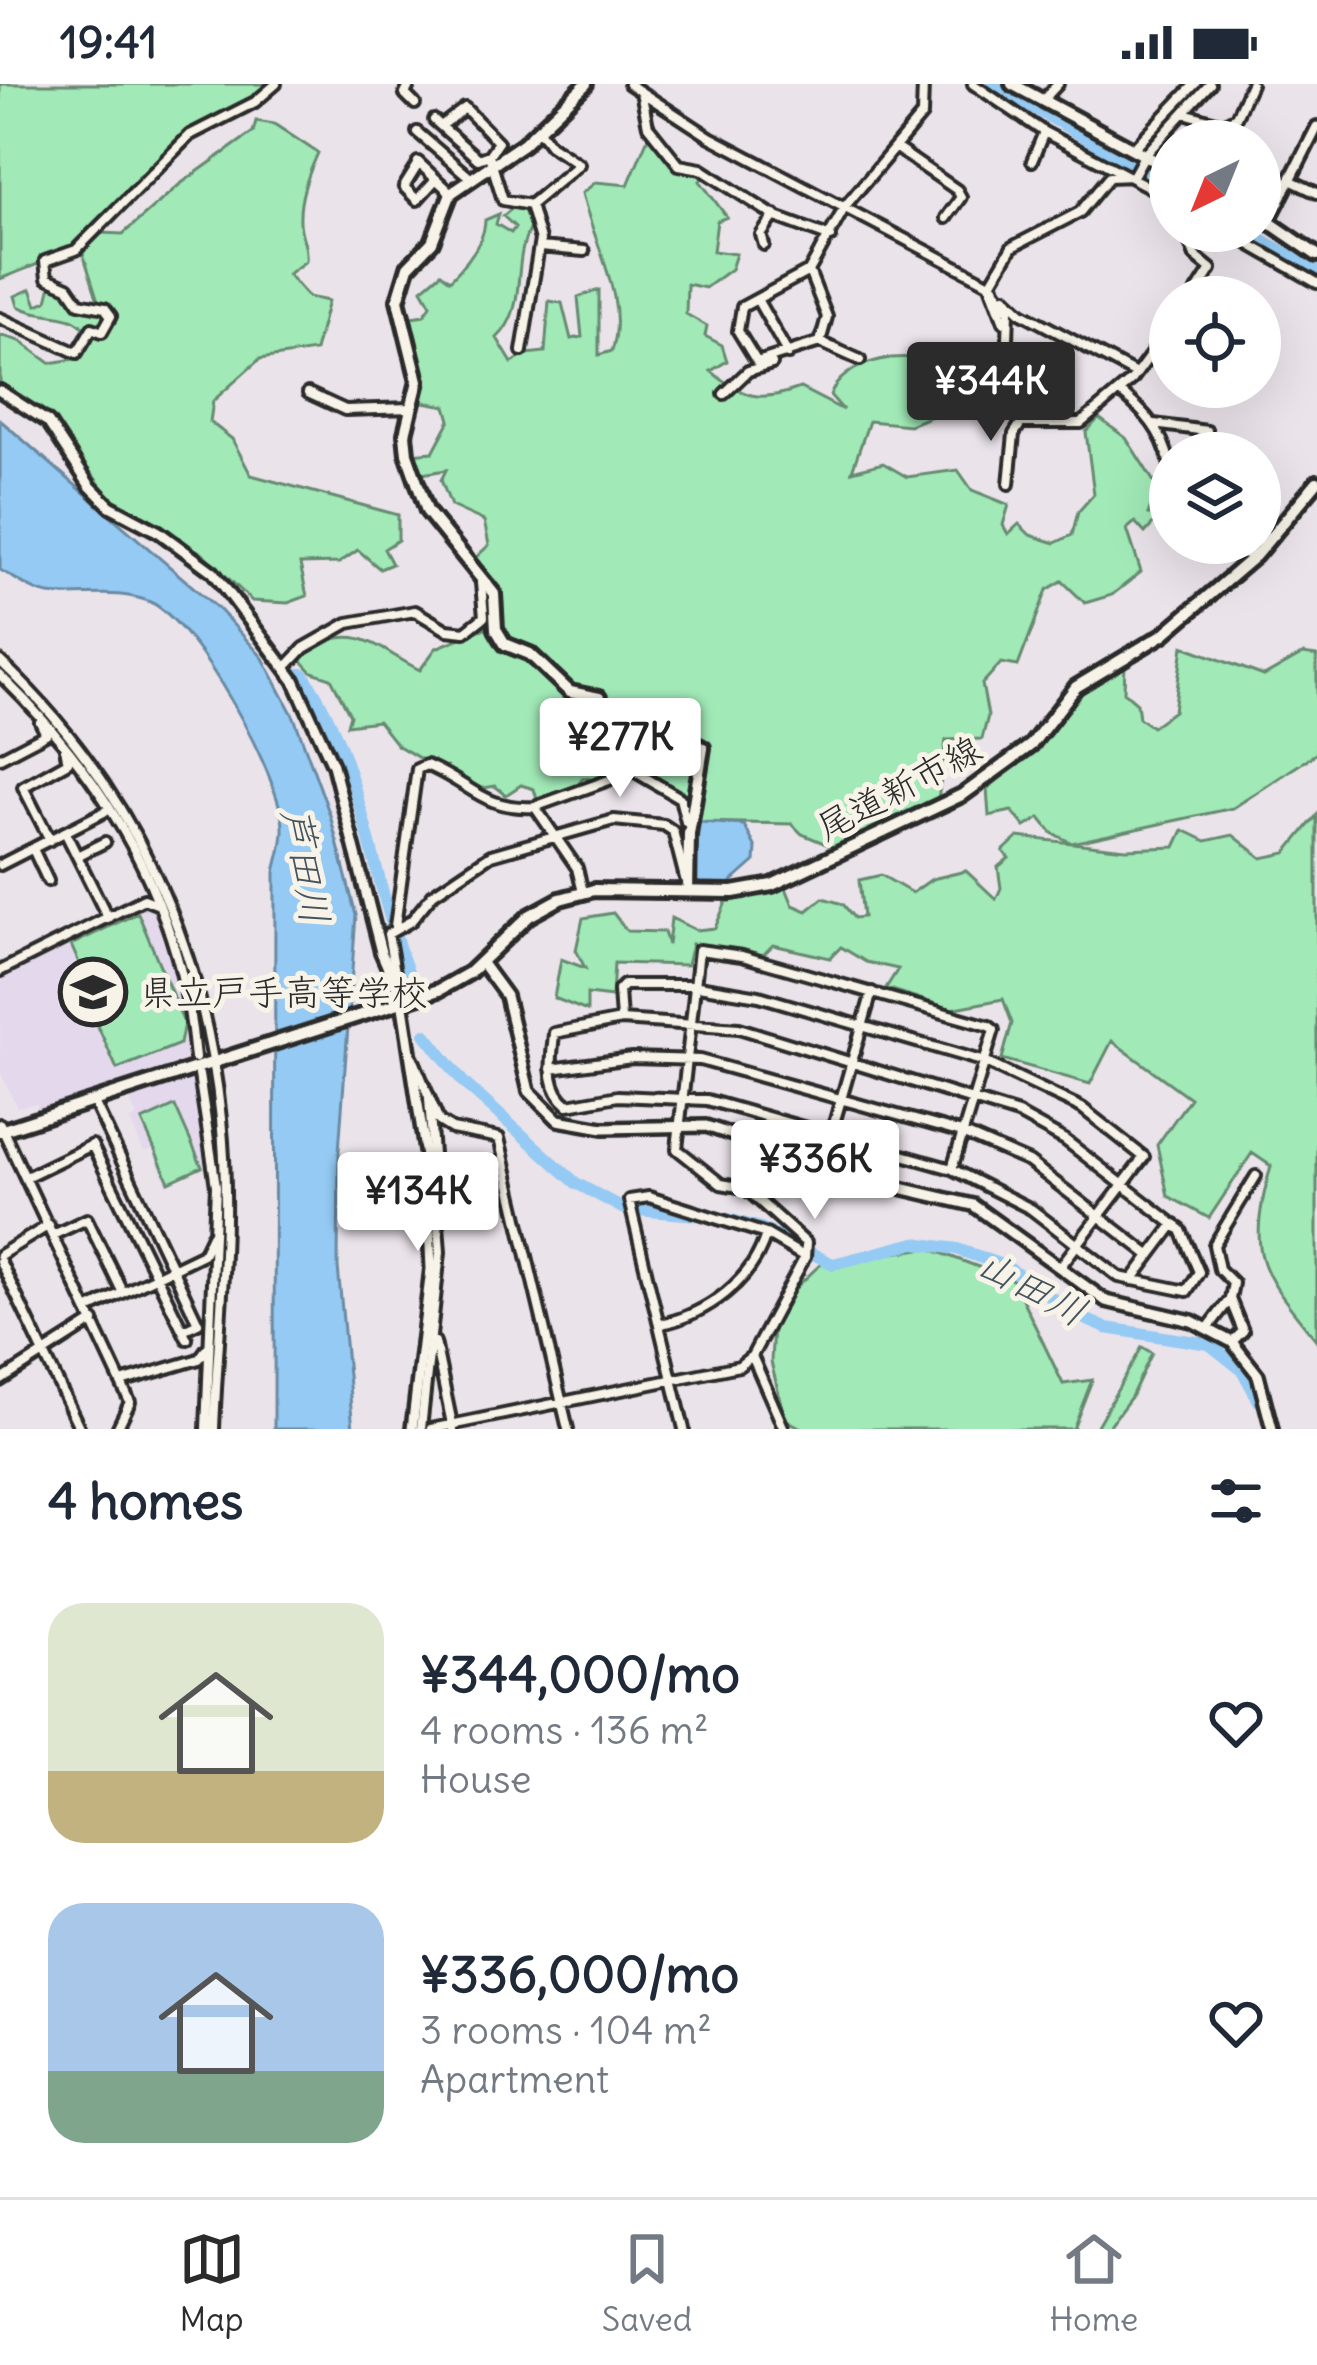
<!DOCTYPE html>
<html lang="en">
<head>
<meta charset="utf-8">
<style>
  body { margin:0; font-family:Delius,"Klee One",sans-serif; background:#f2f2f3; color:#1f2937; height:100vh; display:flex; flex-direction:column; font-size:45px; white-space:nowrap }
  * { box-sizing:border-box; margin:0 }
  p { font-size:39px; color:#747a83 }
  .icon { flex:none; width:66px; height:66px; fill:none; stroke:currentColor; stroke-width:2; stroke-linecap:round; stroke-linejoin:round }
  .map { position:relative; height:1345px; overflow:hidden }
  .side { display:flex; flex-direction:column; background:#fff; flex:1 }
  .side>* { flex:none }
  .needle { width:78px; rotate:223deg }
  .tools { position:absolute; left:1149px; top:36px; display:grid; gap:24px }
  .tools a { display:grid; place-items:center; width:132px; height:132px; border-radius:50%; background:#fff; box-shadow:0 12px 48px #0002; font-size:60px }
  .price { position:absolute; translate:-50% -102px; padding:0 27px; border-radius:12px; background:#fff; color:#222; font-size:39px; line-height:78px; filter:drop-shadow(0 3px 6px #0008) }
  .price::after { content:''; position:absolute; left:50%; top:72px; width:36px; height:27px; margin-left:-18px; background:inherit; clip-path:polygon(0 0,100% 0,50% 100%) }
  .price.current { background:#2b2b2b; color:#fff }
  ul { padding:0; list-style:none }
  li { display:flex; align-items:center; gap:36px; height:300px; padding:0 48px }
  li span { display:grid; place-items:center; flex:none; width:336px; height:240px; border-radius:36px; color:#555 }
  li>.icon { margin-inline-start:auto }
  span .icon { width:144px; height:144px; fill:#fffc; stroke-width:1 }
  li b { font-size:51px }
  h2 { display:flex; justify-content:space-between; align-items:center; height:144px; padding:0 48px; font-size:51px }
  .status { display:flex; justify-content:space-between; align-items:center; height:84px; padding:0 60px; background:#fff; direction:ltr }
  .status svg { height:33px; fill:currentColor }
  .tab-bar { display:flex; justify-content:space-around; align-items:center; height:168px; border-top:3px solid #e0e1e3; background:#fff; font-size:33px; color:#747a83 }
  .tab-bar a { display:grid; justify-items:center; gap:6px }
  .tab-bar .current { color:#2b2b2b }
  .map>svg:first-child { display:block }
  .built { fill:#e3d8ec }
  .green { fill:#a1e9b7; stroke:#668a71; stroke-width:3 }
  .water { fill:#94caf3; stroke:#6a8aa3; stroke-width:3 }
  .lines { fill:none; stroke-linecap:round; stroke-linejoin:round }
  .river { stroke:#94caf3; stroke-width:12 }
  .minor-casing { stroke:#2b2b2b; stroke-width:16 }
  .tertiary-casing { stroke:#2b2b2b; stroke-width:18 }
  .secondary-casing { stroke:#2b2b2b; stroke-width:20 }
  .minor { stroke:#f7f3e8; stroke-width:8 }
  .tertiary { stroke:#f7f3e8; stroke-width:9 }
  .secondary { stroke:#f7f3e8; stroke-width:10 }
  .labels { text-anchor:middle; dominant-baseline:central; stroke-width:10; stroke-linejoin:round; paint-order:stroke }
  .street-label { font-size:36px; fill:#2b2b2b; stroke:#f7f3e8 }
  .poi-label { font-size:36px; fill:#2b2b2b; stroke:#f7f3e8; text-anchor:start }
  .water-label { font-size:39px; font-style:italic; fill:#45535d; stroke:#f7f3e8 }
</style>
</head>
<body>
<div class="status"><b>19:41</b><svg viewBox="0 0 49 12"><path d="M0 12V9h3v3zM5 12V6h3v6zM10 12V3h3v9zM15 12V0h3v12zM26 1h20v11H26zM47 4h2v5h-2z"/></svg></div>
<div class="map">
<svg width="1317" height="1345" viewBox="0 0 1317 1345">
  <rect width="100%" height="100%" fill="#ebe3ea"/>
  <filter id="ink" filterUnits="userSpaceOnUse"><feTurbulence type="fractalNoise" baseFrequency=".00833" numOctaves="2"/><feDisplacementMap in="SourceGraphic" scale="24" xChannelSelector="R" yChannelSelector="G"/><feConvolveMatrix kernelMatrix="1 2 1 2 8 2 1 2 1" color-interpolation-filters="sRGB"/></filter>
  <g filter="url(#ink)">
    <path class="built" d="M 147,817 L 157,821 L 191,924 L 192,976 L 39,1030 L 36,1019 L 17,1023 L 0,987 L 0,891 Z
      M 190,990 L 195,992 L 204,1025 L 206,1082 L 167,1101 L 152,1066 L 144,1068 L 130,1037 L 137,1033 L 128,1012 Z"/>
    <path class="green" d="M 0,0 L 268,0 L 230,30 L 183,52 L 74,165 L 46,171 L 38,180 L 0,195 Z
      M 256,37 L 274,40 L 318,69 C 308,91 299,113 300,137 C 300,152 308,161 306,177 L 288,190 L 308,213 L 328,217 L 315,267 L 260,275 L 213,317 L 210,338 L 232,355 L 251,391 L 398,431 L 398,456 L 384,465 L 392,480 L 380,485 L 358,466 L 339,479 L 300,480 L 307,512 L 288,519 L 252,517 L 203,470 L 109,413 L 45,327 L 0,299 L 0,251 L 20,257 L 50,279 L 80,274 L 92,257 C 79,222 44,237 18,222 L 15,212 L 31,205 L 37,221 L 47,217 L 51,201 L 66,203 L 79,220 L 99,220 L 82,166 L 101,149 L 123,150 L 179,101 L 253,48 Z
      M 649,51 L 674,81 L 705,91 L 700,97 L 727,133 L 717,137 L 713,167 L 736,170 L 731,185 L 705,204 L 687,200 L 686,230 L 707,242 L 705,252 L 722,261 L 727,277 L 711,287 C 743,314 760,319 800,304 L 843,326 L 830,311 C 851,261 962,259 968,317 L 910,341 L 869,337 L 852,387 L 883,379 L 907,393 L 958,386 L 972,406 L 1009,421 L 1003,441 L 1008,450 L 1019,440 L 1030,451 L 1055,459 L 1072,451 L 1078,428 L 1094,410 L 1086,348 L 1099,334 L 1126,354 L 1170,423 L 1170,429 L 1151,422 L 1148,430 L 1170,438 L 1170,444 L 1154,439 L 1145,449 L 1135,438 L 1127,445 L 1141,488 L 1112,511 L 1085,519 L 1062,497 L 1047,506 L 1018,582 L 1001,579 L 982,600 L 988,632 L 982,655 L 946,656 L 938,716 L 838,765 L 802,750 L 792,740 L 699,738 L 673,705 L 647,686 L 649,676 L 634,674 L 631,686 L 606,697 L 583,694 L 573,707 L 538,719 L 534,705 L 521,701 L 506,711 L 495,702 L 473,706 L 397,661 L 378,637 L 347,641 L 350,631 L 331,594 L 312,588 L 302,577 L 304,568 C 357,535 375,564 420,586 L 436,564 L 492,541 L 498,548 C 505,517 492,499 474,475 L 489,461 L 484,437 L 451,422 L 441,396 L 446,386 L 416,391 L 409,370 L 433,368 L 450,336 L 446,322 L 418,317 L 422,291 L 411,233 L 424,231 L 431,221 L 422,205 L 441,189 L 450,196 C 465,181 485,157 485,136 L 499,130 L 496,140 L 511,149 L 515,143 L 503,132 L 516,121 L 527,129 L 531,142 C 510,180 529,223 497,254 L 512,279 L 526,270 L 545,268 L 549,217 L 562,219 L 571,255 L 582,253 L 578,213 L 599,206 L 599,271 L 612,267 C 629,216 593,159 582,109 L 596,98 L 628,101 Z
      M 1183,562 L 1264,592 L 1303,570 L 1317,572 L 1317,669 L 1233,724 L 1072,759 L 1052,749 L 1040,734 L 1025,743 L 1012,727 L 989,732 L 987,705 C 1037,665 1067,608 1125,579 L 1124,608 L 1137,619 L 1139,634 L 1152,643 L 1174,627 Z
      M 1317,731 L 1317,1257 C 1260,1186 1246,1174 1271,1082 L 1252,1069 L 1209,1134 L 1168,1112 L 1157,1061 L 1190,1014 L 1112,957 L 1090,1000 L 1002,975 L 1012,939 L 1003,915 L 951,925 L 886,904 L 898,885 L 866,878 L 841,863 L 830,874 L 773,861 L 762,872 L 692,860 L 687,881 L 614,879 L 612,913 L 587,910 L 587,927 L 554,914 L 561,875 L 585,884 L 576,866 L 583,834 L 613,829 L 627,847 L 664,848 L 668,861 L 671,834 L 696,846 L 715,844 L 726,818 L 786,804 L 793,821 L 807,827 L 823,814 L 843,820 L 854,834 L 863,833 L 859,796 L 881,791 L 912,809 L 932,795 L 966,787 L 996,815 L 1001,804 L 998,783 L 1009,774 L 1003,767 L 1018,753 L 1126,765 L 1175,763 L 1183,746 L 1206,757 L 1233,751 L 1262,774 L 1286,769 Z
      M 138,829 L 184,939 L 180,960 L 117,985 L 92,929 L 99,924 L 71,861 Z
      M 175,1022 L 202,1083 L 169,1098 L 142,1037 Z
      M 928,1164 L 1013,1196 L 1063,1300 L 1092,1296 L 1073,1345 L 803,1345 L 785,1335 L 771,1278 L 774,1224 L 822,1179 Z
      M 1142,1263 L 1152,1269 L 1131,1313 L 1107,1345 L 1095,1345 Z"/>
    <path class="water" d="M 0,336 L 221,527 L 263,574 L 294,633 L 330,731 L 356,831 L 339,1067 L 338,1183 L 353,1345 L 274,1345 L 275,788 C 278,774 284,757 283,743 C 281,693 195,537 150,518 C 117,504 82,514 49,510 C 33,508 14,493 0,486 Z
      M 699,738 L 744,741 L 756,764 L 755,777 L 729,800 L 701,801 L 694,795 Z"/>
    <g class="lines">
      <path class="river" d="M 992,0 L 1170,102
        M 1133,72 L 1200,0
        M 1247,147 L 1317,187
        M 297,590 L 303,590 C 363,678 370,792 409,890
        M 425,950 L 464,999 L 576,1099 L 624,1125 L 698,1131
        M 724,1134 L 761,1144 L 833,1180 L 915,1159 L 957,1165 L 1007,1183 L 1078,1232 L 1106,1244 L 1209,1260 L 1242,1286 L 1259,1317"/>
      <defs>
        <path id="minor" d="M 410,0 L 405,10 L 415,20
          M 629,0 L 710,53 L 994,202
          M 973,0 L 1044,48 L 1170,114
          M 641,8 L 648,42 L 679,81 L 701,85 L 776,133 L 831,153
          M 1042,17 L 1058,0
          M 1184,29 L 1223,40 L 1236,33 L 1251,0
          M 434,36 L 478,75 L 489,71 L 503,116 L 530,121
          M 441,42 L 465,24 L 498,58 L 489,71
          M 417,48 L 468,92
          M 896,64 L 957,106 L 961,113 L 946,134
          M 1133,65 L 1195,0
          M 1032,77 L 1044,48
          M 418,78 L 451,109
          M 419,79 L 404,103 L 417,116 L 436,95
          M 1292,97 L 1317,109
          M 1185,147 L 1195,172 L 1211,185 L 1193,213
          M 1226,147 L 1317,199
          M 764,161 L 761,151 L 775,131
          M 540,163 L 584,167
          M 809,187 L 742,223 L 738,247 L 757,278 L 820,258 L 827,233 L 809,187 L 846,121 L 922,31 L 923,0
          M 991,204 L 1004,238
          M 1005,213 L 1022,229 L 1136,290
          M 758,217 L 788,270
          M 0,234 L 77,269 L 92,244 L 102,248 L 111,232 L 105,224 L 79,219 L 68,203 L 47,194 L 45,177 L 76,166 L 190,51 L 255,18 L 276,0
          M 1170,244 L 1132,296 L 1081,339 L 1021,339 L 1006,314 L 1009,227 L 991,199 L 1012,163 L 1080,128 L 1109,93 L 1133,92 L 1144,72 L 1210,0
          M 820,258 L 860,276
          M 522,267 L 540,156 L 530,121 L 579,80 L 550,61 L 539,46
          M 1119,307 C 1146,329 1162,346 1170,380
          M 308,309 L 345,326 L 412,324
          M 724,310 L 748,287 L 772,280
          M 1154,340 L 1207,347
          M 1009,400 L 1014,350 L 1021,339
          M 1202,459 L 1255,472
          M 0,577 C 131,700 203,857 221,1035 C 232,1137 218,1242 214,1345
          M 285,584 L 304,564 L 348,539 L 415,527 L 447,546 L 465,548 L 484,533 L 481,499
          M 0,591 C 108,696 183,823 195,974
          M 0,674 L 46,650 L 40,638
          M 537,722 L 634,687 L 680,714 L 686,738
          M 65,748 L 108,834
          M 50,756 L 23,703 L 68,678 L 65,665
          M 33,765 L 48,797
          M 77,772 L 105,758
          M 0,781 L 104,728
          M 395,842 L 417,685 L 426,681 C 471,699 482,726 535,723 L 577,784 L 583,808
          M 0,887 L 144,815 L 159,821
          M 391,892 L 395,888 L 388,850 L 411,837 L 433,810 L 491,771 L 614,736 L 664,741 L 673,747 L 685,794
          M 621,936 L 739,944 L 1018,1030 L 1065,1056 L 1181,1146 L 1199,1188 L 1187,1207 L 1119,1193 L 1031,1125 L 952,1085 L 707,1016 L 618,1012 L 568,1021 C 545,1003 552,975 554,949 Z
          M 621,936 L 619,906 L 624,901 L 692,901 L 759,912 L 985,978 L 1082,1024 L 1144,1073 L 1060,1183
          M 413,974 L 439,1037 L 452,1045 L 499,1054 L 568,1345
          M 551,985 L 632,974 L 700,976 L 962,1049 L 1029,1078 L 1148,1170
          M 199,991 L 216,1102 L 206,1345
          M 94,1018 L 198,1239 L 183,1246
          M 0,1040 L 130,1318 L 117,1345
          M 831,1050 L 872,908
          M 26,1093 L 92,1061 L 187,1255
          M 53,1151 L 87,1135 L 123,1209
          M 0,1171 L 49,1141
          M 0,1177 L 80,1345
          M 1132,1196 L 1174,1140
          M 89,1225 L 203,1170 L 212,1151
          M 661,1240 C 707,1230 753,1197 766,1150
          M 1208,1244 L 1230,1215
          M 435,1258 L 453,1345
          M 1232,1258 L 1243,1247 L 1230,1215 L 1233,1199 L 1219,1185 L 1214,1161 L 1256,1092
          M 752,1272 L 784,1345
          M 0,1297 L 94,1237
          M 121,1298 L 199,1275 L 207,1264
          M 421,1345 L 440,1168 L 429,1015
          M 431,1345 L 739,1282 L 752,1272 L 805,1173 L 806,1159 L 745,1104 L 721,1100 L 677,1065 L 699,866 L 742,872 L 989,942 L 994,946 L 952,1085
          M 684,1345 L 629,1116 L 649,1113 L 766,1150 L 805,1173"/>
        <path id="tertiary" d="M 1269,137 L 1317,43
          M 0,307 L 48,338 L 90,402 L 110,422 L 159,448 L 213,488 L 294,596 L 333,681 L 381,868 L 402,916 L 426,1073 L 431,1185 L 412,1345
          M 481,878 L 506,912 L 529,1007 L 558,1036 L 603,1044 L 706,1042 L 866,1096 L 973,1121 L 1106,1217 L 1192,1237 L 1232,1258 L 1258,1291 L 1272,1345"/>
        <path id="secondary" d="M 586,0 L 523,60 L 451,109 L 432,158 L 408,183 L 398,216 L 418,297 L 405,350 L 407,370 L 427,427 L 494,510 L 496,545 L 505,560 L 530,570 L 570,608 L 599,614 L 603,657 L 669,646 L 703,664 L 689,750 L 688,807
          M 1012,0 L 1170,85
          M 1260,132 L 1317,171
          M 0,1047 L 439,906 L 469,889 L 529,832 L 560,815 L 594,806 L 733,808 L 772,801 L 964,710 L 1031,661 L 1076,603 L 1164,550 L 1255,472 L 1317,398"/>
      </defs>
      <use href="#minor" class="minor-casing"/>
      <use href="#tertiary" class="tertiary-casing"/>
      <use href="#secondary" class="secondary-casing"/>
      <use href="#minor" class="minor"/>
      <use href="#tertiary" class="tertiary"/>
      <use href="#secondary" class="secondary"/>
    </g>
  </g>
  <defs>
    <symbol id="school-ring" viewBox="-11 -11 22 22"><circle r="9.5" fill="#f7f3e8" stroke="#2b2b2b" stroke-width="1.5"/><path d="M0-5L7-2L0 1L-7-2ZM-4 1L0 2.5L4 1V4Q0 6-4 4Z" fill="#2b2b2b"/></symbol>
  </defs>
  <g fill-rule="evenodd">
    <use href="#school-ring" x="55" y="870" width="76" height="76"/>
  </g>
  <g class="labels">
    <g class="street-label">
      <text transform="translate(899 704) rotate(-28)">尾道新市線</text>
    </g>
    <g class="poi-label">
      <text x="140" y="908">県立戸手高等学校</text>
    </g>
    <g class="water-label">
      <text transform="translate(306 782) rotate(80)">芦田川</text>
      <text transform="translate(1032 1204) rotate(28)">山田川</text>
    </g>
  </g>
</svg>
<div class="tools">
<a><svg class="needle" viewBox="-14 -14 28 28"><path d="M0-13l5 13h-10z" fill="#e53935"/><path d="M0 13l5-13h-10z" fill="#747a83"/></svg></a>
<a><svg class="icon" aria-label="locate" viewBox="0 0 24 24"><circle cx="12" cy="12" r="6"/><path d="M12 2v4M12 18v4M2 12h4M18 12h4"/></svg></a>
<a><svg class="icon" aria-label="layers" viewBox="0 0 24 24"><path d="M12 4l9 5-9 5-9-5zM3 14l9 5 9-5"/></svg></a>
</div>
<b class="price current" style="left:991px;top:360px">¥344K</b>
<b class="price" style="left:620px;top:716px">¥277K</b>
<b class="price" style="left:815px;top:1138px">¥336K</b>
<b class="price" style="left:418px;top:1170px">¥134K</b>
</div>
<section class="side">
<h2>4 homes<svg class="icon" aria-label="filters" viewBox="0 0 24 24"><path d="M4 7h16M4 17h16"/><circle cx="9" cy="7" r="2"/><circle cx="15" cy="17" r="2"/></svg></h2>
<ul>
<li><span style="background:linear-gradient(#dfe7d0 70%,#c2b280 0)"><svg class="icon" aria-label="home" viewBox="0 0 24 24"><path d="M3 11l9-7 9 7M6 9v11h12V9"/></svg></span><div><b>¥344,000/mo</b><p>4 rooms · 136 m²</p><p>House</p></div><svg class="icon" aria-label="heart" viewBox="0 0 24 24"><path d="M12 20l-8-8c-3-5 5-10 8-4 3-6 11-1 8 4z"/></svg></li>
<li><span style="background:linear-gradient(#a9c7e8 70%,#7fa58c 0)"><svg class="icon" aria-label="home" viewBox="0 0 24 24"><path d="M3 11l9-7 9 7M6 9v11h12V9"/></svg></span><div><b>¥336,000/mo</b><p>3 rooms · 104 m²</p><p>Apartment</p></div><svg class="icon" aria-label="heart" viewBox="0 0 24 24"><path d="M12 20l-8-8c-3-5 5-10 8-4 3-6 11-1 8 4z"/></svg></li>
</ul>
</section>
<nav class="tab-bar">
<a class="current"><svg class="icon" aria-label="map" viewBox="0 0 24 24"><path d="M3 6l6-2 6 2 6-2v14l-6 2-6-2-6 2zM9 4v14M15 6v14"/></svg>Map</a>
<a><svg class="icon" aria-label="saved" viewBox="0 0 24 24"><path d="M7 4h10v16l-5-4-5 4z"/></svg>Saved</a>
<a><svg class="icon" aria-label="home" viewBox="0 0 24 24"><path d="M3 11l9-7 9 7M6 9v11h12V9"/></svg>Home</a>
</nav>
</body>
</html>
